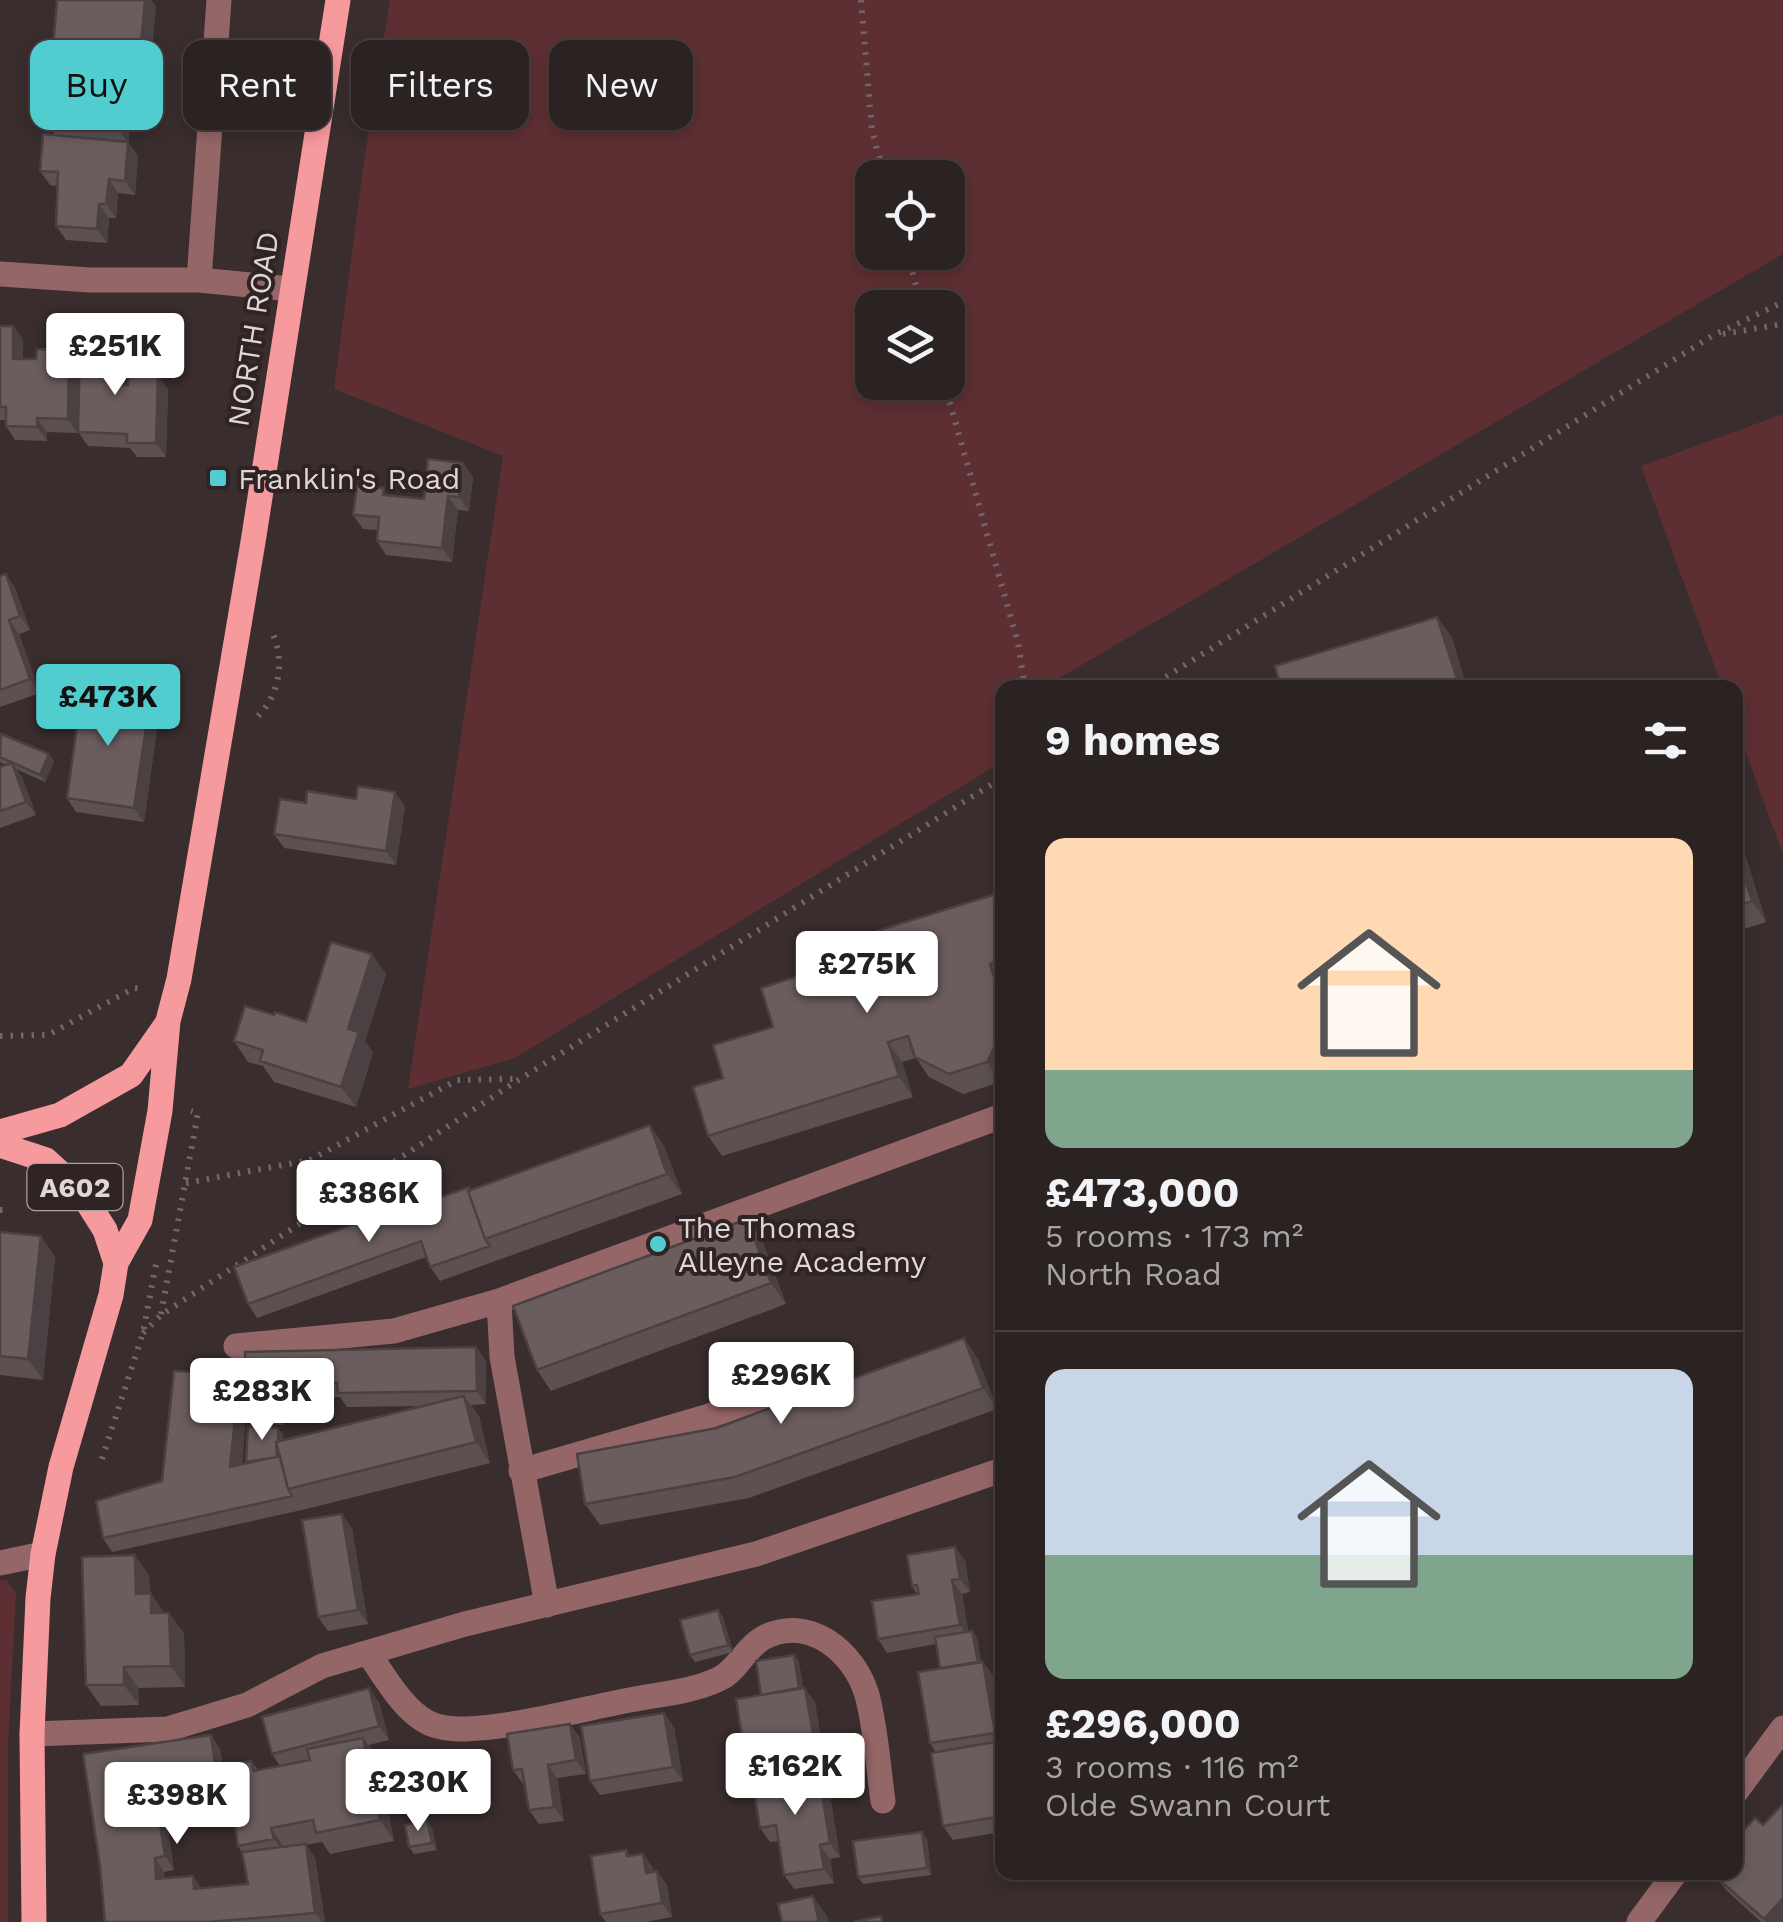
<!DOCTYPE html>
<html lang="en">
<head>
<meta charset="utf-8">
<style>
  body { margin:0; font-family:"Work Sans",sans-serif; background:#372f2f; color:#f1f3f6; height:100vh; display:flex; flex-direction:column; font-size:38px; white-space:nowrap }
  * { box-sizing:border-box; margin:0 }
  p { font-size:32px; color:#a6a4a5 }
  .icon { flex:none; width:55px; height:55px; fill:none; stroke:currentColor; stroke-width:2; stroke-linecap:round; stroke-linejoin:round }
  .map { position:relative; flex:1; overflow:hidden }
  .details { position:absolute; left:995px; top:680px; width:748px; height:1200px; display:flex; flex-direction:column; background:#2b2222; border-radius:20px; box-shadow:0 5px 15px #0003,0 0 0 2px #473f40 }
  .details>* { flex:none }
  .banner { position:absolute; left:30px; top:40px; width:815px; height:90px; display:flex; gap:20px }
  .buttons { position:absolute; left:855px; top:160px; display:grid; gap:20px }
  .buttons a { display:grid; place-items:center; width:110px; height:110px; border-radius:20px; background:#2b2222; box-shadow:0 5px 15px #0003,0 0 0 2px #473f40; font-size:50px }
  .price { position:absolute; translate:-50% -85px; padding:0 22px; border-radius:10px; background:#fff; color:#222; font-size:32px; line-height:65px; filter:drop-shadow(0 2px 5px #0008) }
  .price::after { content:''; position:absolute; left:50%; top:60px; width:30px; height:22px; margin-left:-15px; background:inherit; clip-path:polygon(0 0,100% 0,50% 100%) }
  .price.on { background:#52cdcf; color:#111 }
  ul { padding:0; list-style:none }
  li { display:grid; align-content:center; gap:20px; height:530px; padding:0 50px }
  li+li { border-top:2px solid #473f40 }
  li span { display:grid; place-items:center; height:310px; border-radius:20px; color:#555 }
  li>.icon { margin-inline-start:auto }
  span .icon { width:180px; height:180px; fill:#fffc; stroke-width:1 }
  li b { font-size:42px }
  h2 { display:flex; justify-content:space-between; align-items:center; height:120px; padding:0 50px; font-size:42px }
  .pill { padding:0 35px; border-radius:20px; background:#2b2222; box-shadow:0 5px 15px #0003,0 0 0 2px #473f40; font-size:35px; line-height:90px }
  .pill.on { background:#52cdcf; color:#111 }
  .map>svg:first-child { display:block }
  .green { fill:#5d2f32; fill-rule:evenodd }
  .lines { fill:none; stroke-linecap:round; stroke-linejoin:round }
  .path { stroke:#716767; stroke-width:6; stroke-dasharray:2.5 8; stroke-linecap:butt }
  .minor { stroke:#946668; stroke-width:25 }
  .major { stroke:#f79a9e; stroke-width:25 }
  .wall { fill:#5c5051; fill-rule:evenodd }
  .shaded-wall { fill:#4b4142 }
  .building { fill:#6b5d5e; stroke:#4b4142; stroke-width:2.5 }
  .poi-dot { fill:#52cdcf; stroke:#2f2323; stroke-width:4 }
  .labels { text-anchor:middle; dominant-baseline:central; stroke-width:8; stroke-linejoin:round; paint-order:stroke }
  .shield { fill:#2f2323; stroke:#aaa1a1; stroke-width:2.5 }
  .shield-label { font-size:28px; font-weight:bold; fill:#dfd7d7 }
  .street-label { font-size:30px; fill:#dfd7d7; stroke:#2f2323 }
  .poi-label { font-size:30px; fill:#dfd7d7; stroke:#2f2323; text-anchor:start }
</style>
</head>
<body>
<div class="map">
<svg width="1783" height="1922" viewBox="0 0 1783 1922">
  <rect width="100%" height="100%" fill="#392d2d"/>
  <path class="green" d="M 390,0 L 1783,0 L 1783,254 L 1056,680 L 1054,687 L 1002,688 L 1002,762 L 515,1058 L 408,1089 L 503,456 L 334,389 L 364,161 ZM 872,178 L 948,178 L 948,252 L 872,252 ZM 872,308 L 948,308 L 948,382 L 872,382 Z
    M 1783,414 L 1783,855 L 1735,723 L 1735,688 L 1722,687 L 1641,466 Z
    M 0,1580 L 6,1580 L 16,1593 L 8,1746 L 8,1922 L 0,1922 Z"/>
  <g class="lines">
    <path class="path" d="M 861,0 L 872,131 L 885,178
      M 907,252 L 922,308
      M 1723,334 L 1783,324
      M 944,382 L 1018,643 L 1025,688
      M 1148,688 L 1712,336 L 1783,302
      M 258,716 C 280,694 285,660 272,632
      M 0,1036 L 48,1035 L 134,988 L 142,989
      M 186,1183 L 310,1160 L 457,1080 L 517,1079
      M 0,1210 L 9,1210
      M 161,1314 L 198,1113 L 191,1111
      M 143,1333 L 161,1315 L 520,1079 L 1002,778
      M 102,1459 L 143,1333 L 156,1264"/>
    <path class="minor" d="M 0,274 L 90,280 L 199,280 L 291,289
      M 199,280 L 219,0
      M 236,1346 L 394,1331 L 499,1301
      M 521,1471 L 706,1417 L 799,1385
      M 0,1563 L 43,1554
      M 547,1605 L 502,1357 L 499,1301 L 1002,1116
      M 368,1653 C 384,1675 402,1709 427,1722 C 437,1728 454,1729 465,1729 C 519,1727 576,1710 630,1700 C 659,1694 692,1692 719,1679 C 738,1670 744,1649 763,1638 C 808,1614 854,1651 867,1695 C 876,1729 878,1766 883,1801
      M 32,1734 L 168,1729 L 247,1705 L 322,1666 L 465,1624 L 756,1554 L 996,1472
      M 1735,1793 L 1783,1728
      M 1639,1922 L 1676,1872"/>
    <path class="major" d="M 0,1132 L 60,1115 L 131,1075 L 166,1025
      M 0,1145 L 46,1160 L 81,1192 L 105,1230 L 116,1263 L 111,1295 L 61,1467 L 43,1554 L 38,1598 L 32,1734 L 34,1922
      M 116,1263 L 140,1220 L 160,1111 L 168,1021 L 179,979 L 253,542 L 338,0"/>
  </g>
  <path class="wall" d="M 57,0 L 151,0 L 156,6 L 150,68 L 63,61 L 53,47 Z
    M 150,82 L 147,121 L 130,120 L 128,142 L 138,156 L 135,195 L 118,193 L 116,218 L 109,218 L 107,243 L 66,240 L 56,226 L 57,186 L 50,185 L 40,171 L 55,135 L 46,123 Z
    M 0,326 L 13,326 L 23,340 L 23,359 L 79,364 L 77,433 L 47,432 L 47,441 L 15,440 L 6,426 L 6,420 L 0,420 Z
    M 115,344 L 125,358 L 125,385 L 168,389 L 166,457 L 137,457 L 130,448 L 88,446 L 78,432 Z
    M 463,463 L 473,477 L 469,511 L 458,510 L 452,562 L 386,555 L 377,541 L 378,530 L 363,529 L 353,515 L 389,495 L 424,499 Z
    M 0,576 L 15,588 L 30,630 L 19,634 L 40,693 L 0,707 Z
    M 159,715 L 144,822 L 76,812 L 67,798 Z
    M 0,735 L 49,754 L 54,762 L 45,782 L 16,769 L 22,777 L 36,815 L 0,828 L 0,767 L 6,765 L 0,762 Z
    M 306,803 L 405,806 L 396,865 L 284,848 L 274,834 Z
    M 1735,822 L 1766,922 L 1735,932 Z
    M 1002,892 L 1002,1080 L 1001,1082 L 963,1094 L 929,1077 L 916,1058 L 902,1062 L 913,1097 L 722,1156 L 708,1136 L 723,1078 L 773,1027 L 808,973 Z
    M 372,954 L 386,974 L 365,1041 L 373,1053 L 356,1107 L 274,1082 L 263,1066 L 248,1062 L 234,1041 L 274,1015 L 306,1022 Z
    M 650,1125 L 664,1146 L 682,1194 L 440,1281 L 430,1267 L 426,1257 L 257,1318 L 248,1304 L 407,1205 L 410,1208 L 470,1190 Z
    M 0,1232 L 55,1257 L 43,1380 L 0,1375 Z
    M 762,1240 L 786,1304 L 551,1391 L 537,1370 Z
    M 476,1347 L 486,1361 L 486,1404 L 471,1405 L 479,1416 L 490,1463 L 302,1510 L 112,1552 L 103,1538 L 162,1481 L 246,1375 ZM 340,1397 L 347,1407 L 424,1406 L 283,1440 L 283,1435 L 278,1428 L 247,1463 L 242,1464 L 245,1423 L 284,1425 L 286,1398 Z
    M 978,1359 L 997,1409 L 749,1498 L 600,1525 L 585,1504 L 717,1428 L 778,1405 L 806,1378 L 815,1392 Z
    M 352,1528 L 368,1624 L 328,1631 L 318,1617 Z
    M 955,1547 L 965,1561 L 970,1592 L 962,1594 L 968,1632 L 972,1631 L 977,1638 L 981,1662 L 993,1675 L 1002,1734 L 1002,1747 L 999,1748 L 1002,1753 L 1002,1832 L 953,1840 L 943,1826 L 936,1753 L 930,1743 L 940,1668 L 936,1644 L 887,1653 L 878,1639 L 917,1594 L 912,1586 Z
    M 149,1575 L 150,1593 L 164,1613 L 184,1633 L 185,1687 L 138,1688 L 139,1705 L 101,1706 L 86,1685 Z
    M 718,1610 L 723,1617 L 733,1652 L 695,1662 L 690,1655 Z
    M 794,1655 L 799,1662 L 803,1688 L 815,1702 L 826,1771 L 820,1772 L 828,1783 L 840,1857 L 830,1859 L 834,1883 L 794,1889 L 784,1875 L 778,1841 L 770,1842 L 760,1828 L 755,1779 L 747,1768 Z
    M 379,1702 L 389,1740 L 369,1745 L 378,1758 L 394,1841 L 330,1854 L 322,1842 L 306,1845 L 315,1858 L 325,1922 L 105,1922 L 100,1866 L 83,1754 L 211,1735 L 220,1749 L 226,1785 L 145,1796 L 146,1803 L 148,1803 L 168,1832 L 174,1870 L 164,1872 L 165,1878 L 201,1888 L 248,1884 L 242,1852 L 238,1846 L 251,1761 L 258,1770 L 280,1766 L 272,1754 Z
    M 570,1724 L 580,1738 L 586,1774 L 557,1778 L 564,1821 L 539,1824 L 529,1810 L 525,1784 L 523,1784 L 513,1770 Z
    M 674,1727 L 683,1781 L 600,1795 L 590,1781 Z
    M 1763,1825 L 1783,1922 L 1761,1922 L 1726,1890 L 1716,1877 L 1742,1848 L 1736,1839 Z
    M 432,1828 L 437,1850 L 414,1854 L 409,1847 Z
    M 922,1832 L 927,1839 L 931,1875 L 863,1884 L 858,1877 Z
    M 626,1850 L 630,1856 L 643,1854 L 653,1868 L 653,1872 L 667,1885 L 672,1917 L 645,1922 L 606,1922 L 600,1914 Z"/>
  <path class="shaded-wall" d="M 145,0 L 151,0 L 156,6 L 150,68 L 140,54 Z
    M 141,68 L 150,82 L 147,121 L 137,107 Z
    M 121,106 L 130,120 L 128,142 L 138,156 L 135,195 L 125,181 L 128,143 L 118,129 Z
    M 109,179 L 118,193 L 116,218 L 106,204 Z
    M 99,204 L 109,218 L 107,243 L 97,229 Z
    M 13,326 L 23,340 L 23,373 L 13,359 Z
    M 115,344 L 125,358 L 124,399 L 115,385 Z
    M 69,350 L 79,364 L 77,433 L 68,419 Z
    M 158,375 L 168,389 L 166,457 L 156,443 Z
    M 37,418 L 47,432 L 47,441 L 37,427 Z
    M 463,463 L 473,477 L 469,511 L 459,497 Z
    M 448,496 L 458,510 L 452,562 L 442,548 Z
    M 6,574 L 15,588 L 30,630 L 20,616 Z
    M 1437,617 L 1452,637 L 1467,688 L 1460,688 Z
    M 9,620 L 19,634 L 40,693 L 30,679 Z
    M 150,701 L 159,715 L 144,822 L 134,808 Z
    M 49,754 L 54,762 L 45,782 L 40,775 Z
    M 12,763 L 22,777 L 36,815 L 26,802 Z
    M 395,792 L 405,806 L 396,865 L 386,851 Z
    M 1735,822 L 1766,922 L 1752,901 L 1735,848 Z
    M 372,954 L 386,974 L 365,1041 L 373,1053 L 356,1107 L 341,1087 L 348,1029 Z
    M 990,964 L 1002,982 L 1002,1003 Z
    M 1002,1031 L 1002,1080 L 1001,1082 L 987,1062 Z
    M 888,1042 L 902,1062 L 913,1097 L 899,1076 Z
    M 650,1125 L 664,1146 L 682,1194 L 667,1174 Z
    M 747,1219 L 762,1240 L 786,1304 L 771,1283 Z
    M 41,1236 L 55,1257 L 43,1380 L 28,1359 Z
    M 964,1338 L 978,1359 L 997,1409 L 983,1388 Z
    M 476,1347 L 486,1361 L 486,1404 L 477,1391 Z
    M 277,1384 L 286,1398 L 284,1425 L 274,1411 Z
    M 464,1396 L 479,1416 L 490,1463 L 476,1442 Z
    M 236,1409 L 245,1423 L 240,1480 L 230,1467 Z
    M 278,1428 L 283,1435 L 281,1472 L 276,1464 Z
    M 342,1514 L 352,1528 L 368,1624 L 358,1610 Z
    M 955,1547 L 965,1561 L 970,1592 L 960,1579 Z
    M 135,1555 L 149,1575 L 150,1615 L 136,1594 Z
    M 952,1580 L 962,1594 L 970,1639 L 960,1625 Z
    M 151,1593 L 165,1614 L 151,1613 Z
    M 718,1610 L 723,1617 L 733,1652 L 728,1645 Z
    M 169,1613 L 184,1633 L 185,1687 L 171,1666 Z
    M 972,1631 L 977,1638 L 983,1673 L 978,1666 Z
    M 794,1655 L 799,1662 L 804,1696 L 799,1688 Z
    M 983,1662 L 993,1675 L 1002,1734 L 1002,1744 L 995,1733 Z
    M 124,1667 L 138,1688 L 139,1705 L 124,1685 Z
    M 369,1688 L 379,1702 L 389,1740 L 379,1726 Z
    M 805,1688 L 815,1702 L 826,1771 L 817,1757 Z
    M 664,1713 L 674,1727 L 683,1781 L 673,1767 Z
    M 570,1724 L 580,1738 L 586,1774 L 576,1760 Z
    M 211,1735 L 220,1749 L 226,1785 L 216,1771 Z
    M 363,1738 L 378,1758 L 394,1841 L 380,1820 Z
    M 995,1742 L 1002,1753 L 1002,1787 Z
    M 548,1765 L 557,1778 L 564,1821 L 554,1807 Z
    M 818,1769 L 828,1783 L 840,1857 L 830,1843 Z
    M 135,1782 L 145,1796 L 148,1818 L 138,1804 Z
    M 148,1803 L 158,1816 L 161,1832 L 151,1818 Z
    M 159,1818 L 168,1832 L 174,1870 L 165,1856 Z
    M 427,1820 L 432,1828 L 437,1850 L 432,1843 Z
    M 271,1828 L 285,1849 L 288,1859 L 274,1839 Z
    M 922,1832 L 927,1839 L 931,1875 L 927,1868 Z
    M 306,1844 L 315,1858 L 325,1922 L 322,1922 L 315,1913 Z
    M 820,1845 L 830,1859 L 834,1883 L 824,1869 Z
    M 643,1854 L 653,1868 L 656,1887 L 646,1873 Z
    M 155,1858 L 164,1872 L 166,1893 L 156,1879 Z
    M 657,1871 L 667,1885 L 672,1917 L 662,1903 Z
    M 193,1876 L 203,1890 L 194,1889 Z
    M 813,1896 L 827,1916 L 829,1922 L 819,1922 Z
    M 1783,1898 L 1783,1922 L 1766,1922 L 1764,1919 Z"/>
  <path class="building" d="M 57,0 L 145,0 L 140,54 L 53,47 Z
    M 52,60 L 141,68 L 137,107 L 121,106 L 118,129 L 46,123 Z
    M 43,134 L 128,142 L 125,181 L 109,179 L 106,204 L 99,204 L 97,229 L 56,226 L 58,172 L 40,171 Z
    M 0,326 L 13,326 L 13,359 L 36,359 L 37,349 L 69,350 L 68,419 L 37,418 L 37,427 L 6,426 L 6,407 L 0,407 Z
    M 80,343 L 115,344 L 115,385 L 128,385 L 128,374 L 158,375 L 156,443 L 127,443 L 127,434 L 78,432 Z
    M 428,459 L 463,463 L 459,497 L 448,496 L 442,548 L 377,541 L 379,517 L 353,515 L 357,486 L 384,488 L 383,495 L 424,499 Z
    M 6,574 L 20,616 L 9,620 L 30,679 L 0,690 L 0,576 Z
    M 1437,617 L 1460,688 L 1281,688 L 1275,666 Z
    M 82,691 L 150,701 L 134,808 L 67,798 Z
    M 1,734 L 49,754 L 40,775 L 0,757 Z
    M 12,763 L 26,802 L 0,811 L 0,767 Z
    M 358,786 L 395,792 L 386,851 L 274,834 L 280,799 L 306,803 L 307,791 L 356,799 Z
    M 1735,848 L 1752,901 L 1735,907 Z
    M 1002,892 L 1002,960 L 990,964 L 1002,1003 L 1002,1007 L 997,1008 L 1002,1031 L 987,1062 L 949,1074 L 915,1057 L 908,1036 L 888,1042 L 899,1076 L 708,1136 L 693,1087 L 723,1078 L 713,1045 L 773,1027 L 761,988 L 808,973 L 803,954 Z
    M 331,942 L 372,954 L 348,1029 L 359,1032 L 341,1087 L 260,1061 L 263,1050 L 234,1041 L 245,1006 L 274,1015 L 275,1012 L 306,1022 Z
    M 650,1125 L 667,1174 L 485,1239 L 468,1191 Z
    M 469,1187 L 470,1190 L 468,1191 L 485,1239 L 490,1246 L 430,1267 L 421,1241 L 248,1304 L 234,1267 L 407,1205 L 409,1209 Z
    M 747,1219 L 771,1283 L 537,1370 L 513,1306 Z
    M 0,1232 L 41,1236 L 28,1359 L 0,1356 Z
    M 964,1338 L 983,1388 L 735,1477 L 585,1504 L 577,1454 L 717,1428 L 778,1405 L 773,1390 L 806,1378 L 811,1394 Z
    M 476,1347 L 477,1391 L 338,1393 L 337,1383 L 277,1384 L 274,1411 L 236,1409 L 230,1467 L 280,1456 L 288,1489 L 292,1496 L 103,1538 L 96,1501 L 162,1481 L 174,1371 L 246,1375 L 245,1352 Z
    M 464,1396 L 476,1442 L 288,1489 L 276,1442 Z
    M 248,1426 L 278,1428 L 278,1442 L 276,1442 L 277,1457 L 246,1462 Z
    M 342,1514 L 358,1610 L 318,1617 L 302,1520 Z
    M 955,1547 L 960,1579 L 952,1580 L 960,1625 L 878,1639 L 872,1601 L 919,1594 L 917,1585 L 912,1586 L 907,1555 Z
    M 135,1555 L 136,1594 L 151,1593 L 151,1613 L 169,1613 L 171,1666 L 124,1667 L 124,1685 L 86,1685 L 82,1557 Z
    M 718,1610 L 728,1645 L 690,1655 L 680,1620 Z
    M 972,1631 L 978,1662 L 940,1668 L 935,1637 Z
    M 794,1655 L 799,1688 L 761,1695 L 756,1661 Z
    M 983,1662 L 995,1733 L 930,1743 L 918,1672 Z
    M 369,1688 L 379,1726 L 272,1754 L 262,1717 Z
    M 805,1688 L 817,1757 L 747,1768 L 736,1699 Z
    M 664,1713 L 673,1767 L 590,1781 L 581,1726 Z
    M 570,1724 L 576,1760 L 548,1765 L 554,1807 L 529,1810 L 522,1769 L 513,1770 L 507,1734 Z
    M 211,1735 L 216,1771 L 135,1782 L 138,1804 L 148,1803 L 151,1818 L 159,1818 L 165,1856 L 155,1858 L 156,1879 L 193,1876 L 194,1889 L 248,1884 L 242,1852 L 306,1844 L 315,1913 L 208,1922 L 105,1922 L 100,1866 L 83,1754 Z
    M 363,1738 L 380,1820 L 316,1833 L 313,1820 L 271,1828 L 274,1839 L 238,1846 L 226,1766 L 251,1761 L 254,1771 L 310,1760 L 307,1749 Z
    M 995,1742 L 1002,1787 L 1002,1816 L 943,1826 L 931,1753 Z
    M 818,1769 L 830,1843 L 820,1845 L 824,1869 L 784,1875 L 776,1825 L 760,1828 L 752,1780 Z
    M 1783,1804 L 1783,1898 L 1764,1919 L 1716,1877 L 1720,1872 L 1735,1872 L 1735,1856 L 1744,1846 L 1736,1839 L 1755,1818 L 1763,1825 Z
    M 427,1820 L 432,1843 L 409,1847 L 405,1825 Z
    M 922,1832 L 927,1868 L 858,1877 L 853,1841 Z
    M 626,1850 L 627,1856 L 643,1854 L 646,1873 L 657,1871 L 662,1903 L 600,1914 L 591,1856 Z
    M 813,1896 L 819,1922 L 782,1922 L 778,1904 Z
    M 881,1916 L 882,1922 L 854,1922 Z"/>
  <g class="poi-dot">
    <rect x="208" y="468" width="20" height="20" rx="5"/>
    <circle cx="658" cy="1244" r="10"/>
  </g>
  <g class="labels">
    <rect class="shield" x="27.5" y="1164" width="95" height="46" rx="8"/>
    <g class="shield-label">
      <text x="75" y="1187">A602</text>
    </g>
    <g class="street-label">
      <text transform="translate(253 329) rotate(-81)">NORTH ROAD</text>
    </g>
    <g class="poi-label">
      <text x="238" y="478">Franklin's Road</text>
      <text x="678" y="1227">The Thomas<tspan x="678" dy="34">Alleyne Academy</tspan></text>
    </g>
  </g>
</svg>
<div class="buttons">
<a><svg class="icon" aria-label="locate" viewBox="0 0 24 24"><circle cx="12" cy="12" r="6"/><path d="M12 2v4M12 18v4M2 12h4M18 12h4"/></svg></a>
<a><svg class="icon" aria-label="layers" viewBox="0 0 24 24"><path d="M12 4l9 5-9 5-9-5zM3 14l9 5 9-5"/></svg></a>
</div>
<b class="price" style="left:115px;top:398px">£251K</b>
<b class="price on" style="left:108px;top:749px">£473K</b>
<b class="price" style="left:867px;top:1016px">£275K</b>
<b class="price" style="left:369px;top:1245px">£386K</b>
<b class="price" style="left:781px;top:1427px">£296K</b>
<b class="price" style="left:262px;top:1443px">£283K</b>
<b class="price" style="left:795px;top:1818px">£162K</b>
<b class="price" style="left:418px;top:1834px">£230K</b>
<b class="price" style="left:177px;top:1847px">£398K</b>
<div class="banner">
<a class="pill on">Buy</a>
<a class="pill">Rent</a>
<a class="pill">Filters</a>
<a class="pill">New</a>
</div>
<section class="details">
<h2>9 homes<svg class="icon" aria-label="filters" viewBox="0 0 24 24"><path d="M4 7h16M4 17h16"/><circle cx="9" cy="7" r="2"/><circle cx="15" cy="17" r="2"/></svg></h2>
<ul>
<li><span style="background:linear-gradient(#ffd9b3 75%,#7fa58c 0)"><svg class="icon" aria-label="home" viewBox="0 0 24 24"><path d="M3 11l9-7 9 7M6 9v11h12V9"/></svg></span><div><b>£473,000</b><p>5 rooms · 173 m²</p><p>North Road</p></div></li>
<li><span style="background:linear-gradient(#c9d6e8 60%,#7fa58c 0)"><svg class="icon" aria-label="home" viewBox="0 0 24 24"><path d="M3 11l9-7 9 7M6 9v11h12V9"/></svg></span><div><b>£296,000</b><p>3 rooms · 116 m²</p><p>Olde Swann Court</p></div></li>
</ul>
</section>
</div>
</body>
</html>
